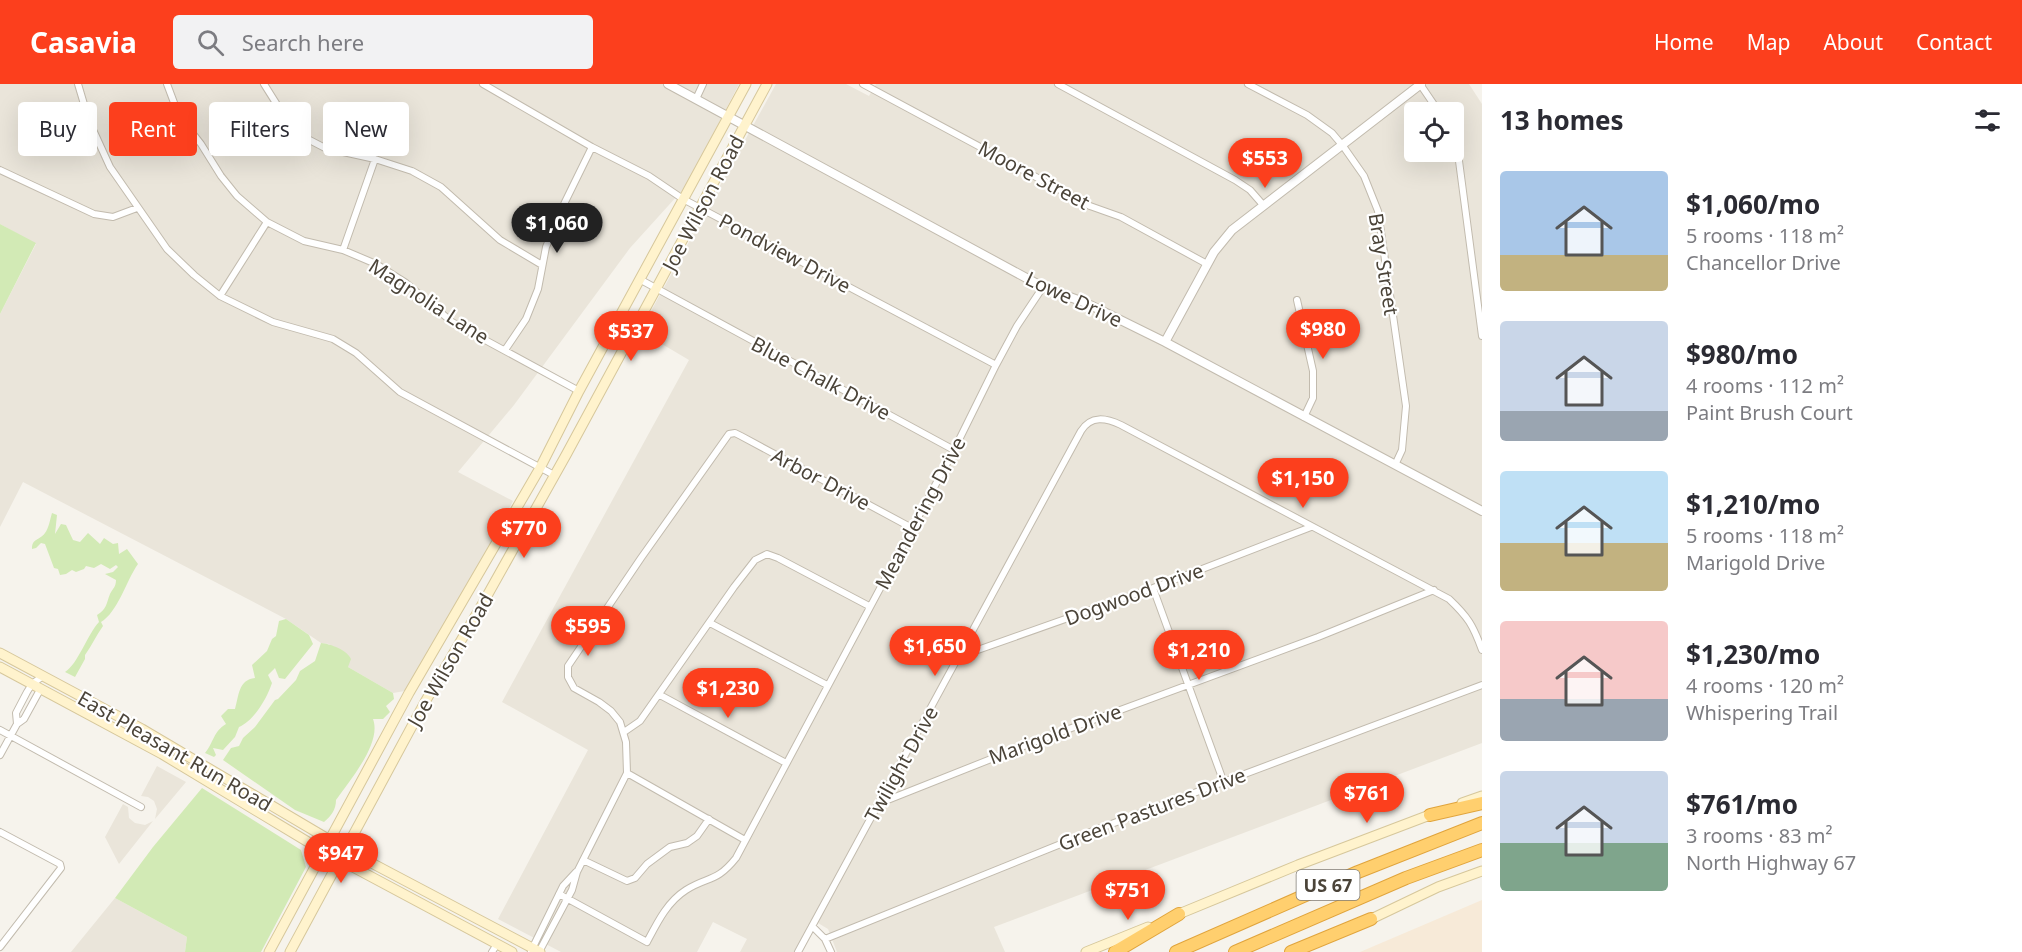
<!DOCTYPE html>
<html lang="en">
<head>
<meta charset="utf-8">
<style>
  body { margin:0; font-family:"Noto Sans",sans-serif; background:#f2f2f3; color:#2b2b33; height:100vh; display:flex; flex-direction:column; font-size:22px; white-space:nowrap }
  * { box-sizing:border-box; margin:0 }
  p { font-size:20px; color:#7c7c81 }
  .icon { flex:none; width:33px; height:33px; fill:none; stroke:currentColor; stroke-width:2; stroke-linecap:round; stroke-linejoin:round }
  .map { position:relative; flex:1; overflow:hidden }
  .details { display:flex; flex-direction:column; background:#fff; width:540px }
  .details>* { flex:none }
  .banner { position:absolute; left:18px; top:18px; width:570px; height:54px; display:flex; gap:12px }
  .buttons { position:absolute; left:1404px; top:18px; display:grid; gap:12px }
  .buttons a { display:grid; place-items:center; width:60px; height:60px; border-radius:6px; background:#fff; box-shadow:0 6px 24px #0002; font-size:30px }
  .price { position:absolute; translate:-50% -51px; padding:0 14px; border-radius:21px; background:#fc3f1d; color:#fff; font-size:20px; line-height:39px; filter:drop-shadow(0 2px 3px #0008) }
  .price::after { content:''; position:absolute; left:50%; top:36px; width:18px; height:14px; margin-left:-9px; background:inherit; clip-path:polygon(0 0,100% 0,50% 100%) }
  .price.active { background:#222; color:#fff }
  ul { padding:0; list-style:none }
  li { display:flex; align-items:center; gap:18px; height:150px; padding:0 18px }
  li span { display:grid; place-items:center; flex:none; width:168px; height:120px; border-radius:6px; color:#555 }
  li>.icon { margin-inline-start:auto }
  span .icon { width:72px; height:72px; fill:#fffc; stroke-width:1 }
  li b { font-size:26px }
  h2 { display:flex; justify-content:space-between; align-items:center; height:72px; padding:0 18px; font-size:26px }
  .pill { padding:0 21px; border-radius:6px; background:#fff; box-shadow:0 6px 24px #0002; font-size:21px; line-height:54px }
  .pill.active { background:#fc3f1d; color:#fff }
  header { display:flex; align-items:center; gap:36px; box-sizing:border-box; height:84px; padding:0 30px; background:#fc3f1d; color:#fff }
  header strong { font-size:28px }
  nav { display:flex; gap:33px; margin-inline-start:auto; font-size:21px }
  .search { width:420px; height:54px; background:#f2f2f3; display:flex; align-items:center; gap:15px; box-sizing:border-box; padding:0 21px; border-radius:6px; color:#7c7c81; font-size:22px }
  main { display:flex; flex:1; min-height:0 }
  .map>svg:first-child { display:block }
  .residential { fill:#eae5da; fill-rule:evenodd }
  .commercial { fill:#f7ead8 }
  .green { fill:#d2eab5 }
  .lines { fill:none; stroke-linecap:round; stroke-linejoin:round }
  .minor-casing { stroke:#c2bbae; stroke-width:8 }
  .tertiary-casing { stroke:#c2bbae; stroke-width:10 }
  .secondary-casing { stroke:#d6c79b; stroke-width:11 }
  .motorway-casing { stroke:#e0a43c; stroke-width:14 }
  .minor { stroke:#fff; stroke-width:6 }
  .tertiary { stroke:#fff; stroke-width:8 }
  .secondary { stroke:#fff3cd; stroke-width:9 }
  .motorway { stroke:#ffcf6e; stroke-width:12 }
  .labels { text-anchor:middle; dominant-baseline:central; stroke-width:4.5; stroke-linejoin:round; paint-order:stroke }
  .shield { fill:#fff; stroke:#817c74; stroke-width:1.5 }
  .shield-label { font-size:18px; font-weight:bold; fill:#4b4439 }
  .street-label { font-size:20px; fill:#4b4439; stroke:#fff }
</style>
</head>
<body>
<header>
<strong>Casavia</strong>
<div class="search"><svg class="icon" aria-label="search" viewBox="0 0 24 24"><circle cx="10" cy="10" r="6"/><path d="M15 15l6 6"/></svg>Search here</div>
<nav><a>Home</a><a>Map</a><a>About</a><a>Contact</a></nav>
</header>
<main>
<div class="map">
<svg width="1482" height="868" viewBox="0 0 1482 868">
  <rect width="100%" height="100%" fill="#f6f3ec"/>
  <path class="residential" d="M 0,0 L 739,0 L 687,101 L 630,164 L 514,321 L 458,388 L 513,417 L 472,494 L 405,607 L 393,609 L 348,583 L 329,560 L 321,559 L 286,535 L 23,398 L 0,443 L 0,230 L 36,160 L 0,140 Z
    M 776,0 L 846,0 L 869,12 L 876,0 L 1469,0 L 1482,20 L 1482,659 L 994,843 L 1005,868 L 837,868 L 828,845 L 813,836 L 795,868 L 740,868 L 747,855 L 713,838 L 697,868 L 561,868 L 498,835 L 588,666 L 502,618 L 689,276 L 640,247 ZM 1414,28 L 1454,28 L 1454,68 L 1414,68 Z
    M 157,682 L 186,698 L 155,735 L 157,725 L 154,717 L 148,713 L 141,712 Z
    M 123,720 L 128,723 L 129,734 L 135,739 L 145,741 L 153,737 L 119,780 L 105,753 Z
    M 115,814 L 187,853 L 185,868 L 71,868 Z"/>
  <path class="commercial" d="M 1482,816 L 1482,868 L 1360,868 Z"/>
  <path class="green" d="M 0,140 L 36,159 L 0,230 Z
    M 52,429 L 57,431 L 55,450 L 61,440 L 66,441 L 73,456 L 80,458 L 88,449 L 100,460 L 104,454 L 113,460 L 118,459 L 119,470 L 127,465 L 138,480 C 126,497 118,528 101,538 L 103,542 C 96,552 92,561 85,571 L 85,575 L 75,593 L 65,588 C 78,580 87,551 99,538 L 97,531 C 107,525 106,520 110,510 C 113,504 116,503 116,496 L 105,490 L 113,488 L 118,483 L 116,481 L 110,485 L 101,480 L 94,484 L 86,482 L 84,485 L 76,488 L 72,486 L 66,490 L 60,491 L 58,485 L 54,484 L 45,460 L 41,459 L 36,464 L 32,465 C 32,454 39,457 45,449 C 49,444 50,435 52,429 Z
    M 286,535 L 309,551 L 313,560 L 285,595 L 279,594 L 275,584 L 268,591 L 272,599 C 267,614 254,637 239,643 L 235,653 L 223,666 L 213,664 L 216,671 L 214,673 L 205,669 C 214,658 213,648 226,640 L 221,632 L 228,625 L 235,625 C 239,612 238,596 255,594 L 252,581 L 267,567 L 272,555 L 276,552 L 279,537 Z
    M 321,559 C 331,560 347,566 351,575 L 348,583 L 393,609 L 394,615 L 386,622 L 390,628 L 383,635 L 373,635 C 382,659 350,696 336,716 C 336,726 331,732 324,738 L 295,726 L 223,676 L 231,664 L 239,662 L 243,654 L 255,643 L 275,616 L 278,615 L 296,596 L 300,587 L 315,577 Z
    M 202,704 L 301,766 L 306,783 L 261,868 L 185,868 L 187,853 L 115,814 L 153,763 Z"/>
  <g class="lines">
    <defs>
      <path id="minor" d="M 78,0 L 89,37 L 110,83 L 167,165 L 194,191 L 220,212 L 273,238 L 333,255 L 356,269 L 400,308 L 554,391
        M 167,0 L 179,32 L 201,60 L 221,92 L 237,112 L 267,138 L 304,157 L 343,166 L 376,180 L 406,199 L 452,238 L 579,307
        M 264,0 L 286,35 L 300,51 L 325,64 L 375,75 L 412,87 L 441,103 L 500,156 L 542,181
        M 483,0 L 592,63 L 649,92 L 683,115 L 996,281
        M 863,0 L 1090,122 L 1121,133 L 1207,180
        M 1058,0 L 1235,96 L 1250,106 L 1264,122
        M 1248,0 L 1307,31 L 1332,49 L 1343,62 L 1364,92 L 1378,127 L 1406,322 L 1402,366 L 1395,381
        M 1420,0 L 1439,28
        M 696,15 L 703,0
        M 1454,61 L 1459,77 L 1482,252
        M 0,86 L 94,130 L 113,133 L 137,124
        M 343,166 L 375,75
        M 641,196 L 954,366
        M 220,212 L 267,138
        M 1297,216 L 1313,287 L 1313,314 L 1304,333
        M 505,266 L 526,235 L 538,205 L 546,163 L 565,118 L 592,63
        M 1153,504 L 1224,699
        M 710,539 L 827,601
        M 958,576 L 972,568 L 1153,504 L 1311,443
        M 660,611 L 786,679
        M 17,640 L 24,635 L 41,604
        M 0,646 L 141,723
        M 624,648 L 640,637 L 734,503 L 755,476 L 767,470 L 778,474 L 869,522
        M 0,671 L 17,640 L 16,629 L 27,608 L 32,600 L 43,592
        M 627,689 L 745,756
        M 880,719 L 1039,656 L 1318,553 L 1434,506
        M 0,748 L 60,780 L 61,784 L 0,863
        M 583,776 L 627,797 L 635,794 L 647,780 L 670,763 L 687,759 L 697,752 L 709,735
        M 559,810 L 647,858 C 657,839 667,818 686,806 C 708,792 716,799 736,774 L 954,366 L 996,281 L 1017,242 L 1043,203
        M 812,842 L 825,855 L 831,868
        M 825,855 L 1098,745 L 1482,601
        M 531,867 L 563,802 L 576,788
        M 492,868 L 497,860
        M 539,868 L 572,806 L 577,788 L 627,689 L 626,658 L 620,638 L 611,627 L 599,618 L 574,604 L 568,593 L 568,582 L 641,474 L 729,350 L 735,349 L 741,352 L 912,444
        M 798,868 L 1081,347 C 1091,331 1106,334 1121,341 L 1449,515 C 1468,533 1473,541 1482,566"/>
      <path id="tertiary" d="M 668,0 L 1043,203 L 1086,219 L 1165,258 L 1482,427
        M 1165,258 L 1214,168 L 1232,146 L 1421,0"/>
      <path id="secondary" d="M 0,569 L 142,645 L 345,765 L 540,868
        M 0,583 L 162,670 L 323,767 L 512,868
        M 1462,719 L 1482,712
        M 1174,832 L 1298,781 L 1435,729
        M 1367,837 L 1438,803 L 1482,787
        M 269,868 L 409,609 L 540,384 L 579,307 L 746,0
        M 290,868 L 425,618 L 483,519 L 566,371 L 767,0
        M 1086,868 L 1148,843"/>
      <path id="motorway" d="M 1430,731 L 1482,719
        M 1115,868 L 1179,830
        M 1176,868 L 1358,788 L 1482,739
        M 1235,868 L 1406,794 L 1482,766
        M 1291,868 L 1371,835"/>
    </defs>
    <use href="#minor" class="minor-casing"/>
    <use href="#tertiary" class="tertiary-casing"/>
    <use href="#secondary" class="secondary-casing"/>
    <use href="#motorway" class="motorway-casing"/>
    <use href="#minor" class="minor"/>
    <use href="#tertiary" class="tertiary"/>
    <use href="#secondary" class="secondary"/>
    <use href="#motorway" class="motorway"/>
  </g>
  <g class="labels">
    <rect class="shield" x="1296.5" y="786" width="63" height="30" rx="4.5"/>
    <g class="shield-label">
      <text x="1328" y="801">US 67</text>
    </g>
    <g class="street-label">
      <text transform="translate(1034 91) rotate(28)">Moore Street</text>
      <text transform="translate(703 119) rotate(-62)">Joe Wilson Road</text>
      <text transform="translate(785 169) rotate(28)">Pondview Drive</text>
      <text transform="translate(1384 180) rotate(81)">Bray Street</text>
      <text transform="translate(1074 215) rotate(25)">Lowe Drive</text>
      <text transform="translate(429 217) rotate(33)">Magnolia Lane</text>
      <text transform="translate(821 294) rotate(28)">Blue Chalk Drive</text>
      <text transform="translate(821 395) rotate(28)">Arbor Drive</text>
      <text transform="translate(920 429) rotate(-62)">Meandering Drive</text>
      <text transform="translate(1134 510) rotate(-20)">Dogwood Drive</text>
      <text transform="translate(450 576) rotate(-60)">Joe Wilson Road</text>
      <text transform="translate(1055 650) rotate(-20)">Marigold Drive</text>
      <text transform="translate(175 667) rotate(30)">East Pleasant Run Road</text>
      <text transform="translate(901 680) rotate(-61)">Twilight Drive</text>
      <text transform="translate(1152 725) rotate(-21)">Green Pastures Drive</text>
    </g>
  </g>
</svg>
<div class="buttons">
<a><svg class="icon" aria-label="locate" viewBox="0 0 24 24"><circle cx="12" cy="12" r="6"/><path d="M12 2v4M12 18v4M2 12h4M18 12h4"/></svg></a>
</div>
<b class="price" style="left:1265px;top:105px">$553</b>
<b class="price active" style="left:557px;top:170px">$1,060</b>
<b class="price" style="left:1323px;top:276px">$980</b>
<b class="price" style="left:631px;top:278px">$537</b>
<b class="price" style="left:1303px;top:425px">$1,150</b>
<b class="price" style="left:524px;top:475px">$770</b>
<b class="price" style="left:588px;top:573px">$595</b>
<b class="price" style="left:935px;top:593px">$1,650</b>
<b class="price" style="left:1199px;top:597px">$1,210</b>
<b class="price" style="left:728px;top:635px">$1,230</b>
<b class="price" style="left:1367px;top:740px">$761</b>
<b class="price" style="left:341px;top:800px">$947</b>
<b class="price" style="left:1128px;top:837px">$751</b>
<div class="banner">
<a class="pill">Buy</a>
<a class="pill active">Rent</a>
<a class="pill">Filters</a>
<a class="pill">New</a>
</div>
</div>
<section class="details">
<h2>13 homes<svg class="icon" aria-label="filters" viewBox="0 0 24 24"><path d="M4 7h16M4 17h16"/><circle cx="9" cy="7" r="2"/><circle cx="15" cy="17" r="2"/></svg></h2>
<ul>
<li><span style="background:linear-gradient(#a9c7e8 70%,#c2b280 0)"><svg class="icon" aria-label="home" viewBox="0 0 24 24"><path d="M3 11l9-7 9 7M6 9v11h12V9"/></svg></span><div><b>$1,060/mo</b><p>5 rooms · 118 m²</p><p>Chancellor Drive</p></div></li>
<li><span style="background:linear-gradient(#c9d6e8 75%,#9aa5b1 0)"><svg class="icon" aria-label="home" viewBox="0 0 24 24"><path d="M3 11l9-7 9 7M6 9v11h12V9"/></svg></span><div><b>$980/mo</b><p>4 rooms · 112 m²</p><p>Paint Brush Court</p></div></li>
<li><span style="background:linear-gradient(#bfe0f5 60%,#c2b280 0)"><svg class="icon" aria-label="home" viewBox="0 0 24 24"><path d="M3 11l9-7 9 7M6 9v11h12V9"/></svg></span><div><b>$1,210/mo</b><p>5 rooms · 118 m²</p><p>Marigold Drive</p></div></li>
<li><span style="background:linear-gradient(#f6c9c9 65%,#9aa5b1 0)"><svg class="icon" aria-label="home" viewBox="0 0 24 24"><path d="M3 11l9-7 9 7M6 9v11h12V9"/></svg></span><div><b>$1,230/mo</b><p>4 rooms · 120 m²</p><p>Whispering Trail</p></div></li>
<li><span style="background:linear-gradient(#c9d6e8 60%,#7fa58c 0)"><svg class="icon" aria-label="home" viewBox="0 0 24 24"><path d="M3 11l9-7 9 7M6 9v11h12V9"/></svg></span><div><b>$761/mo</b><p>3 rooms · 83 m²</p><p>North Highway 67</p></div></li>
</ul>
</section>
</main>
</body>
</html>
